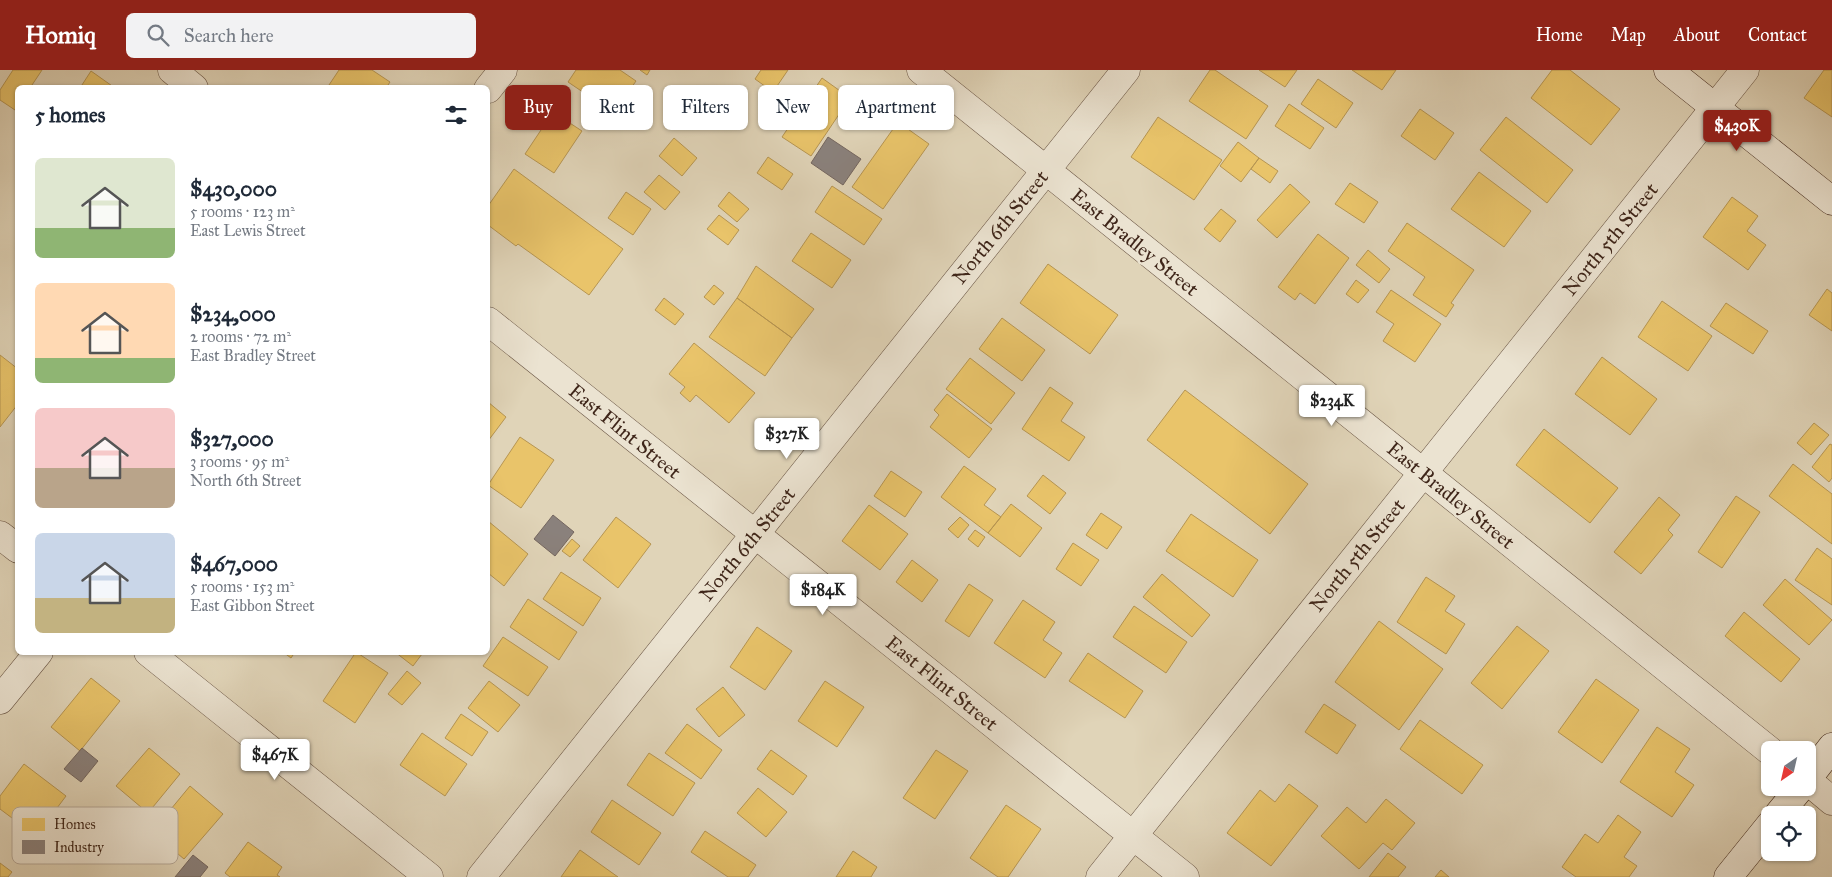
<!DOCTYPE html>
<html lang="en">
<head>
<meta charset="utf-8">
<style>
  body { margin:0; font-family:"IM FELL Great Primer",serif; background:#f2f2f3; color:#1f2937; height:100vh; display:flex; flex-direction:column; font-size:19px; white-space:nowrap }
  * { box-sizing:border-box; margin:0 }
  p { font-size:16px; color:#747a83 }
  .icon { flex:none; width:28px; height:28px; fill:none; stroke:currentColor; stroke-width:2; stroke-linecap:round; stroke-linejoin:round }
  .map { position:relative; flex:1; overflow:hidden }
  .side { position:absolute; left:15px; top:15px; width:475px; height:570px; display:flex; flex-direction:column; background:#fff; border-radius:8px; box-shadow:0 1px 4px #0004 }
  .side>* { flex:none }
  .banner { position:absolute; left:505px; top:15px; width:475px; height:45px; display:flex; gap:10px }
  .needle { width:32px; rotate:214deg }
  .fabs { position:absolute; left:1761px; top:671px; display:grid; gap:10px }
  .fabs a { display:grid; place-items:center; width:55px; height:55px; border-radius:8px; background:#fff; box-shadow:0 1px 4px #0004; font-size:25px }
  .price { position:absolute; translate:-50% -42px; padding:0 11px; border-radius:5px; background:#fff; color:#222; font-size:16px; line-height:32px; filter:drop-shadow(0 1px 2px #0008) }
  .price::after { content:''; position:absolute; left:50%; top:30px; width:15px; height:11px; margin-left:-8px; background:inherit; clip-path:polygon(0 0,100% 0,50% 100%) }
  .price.on { background:#8f2418; color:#fff }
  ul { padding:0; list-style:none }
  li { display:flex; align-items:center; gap:15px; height:125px; padding:0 20px }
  li span { display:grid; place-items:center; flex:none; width:140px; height:100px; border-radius:8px; color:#555 }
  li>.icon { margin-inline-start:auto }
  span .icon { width:60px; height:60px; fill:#fffc; stroke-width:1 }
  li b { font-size:21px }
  h2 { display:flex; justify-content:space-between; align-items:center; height:60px; padding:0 20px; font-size:21px }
  .tag { padding:0 18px; border-radius:8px; background:#fff; box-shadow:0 1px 4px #0004; font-size:18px; line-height:45px }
  .tag.on { background:#8f2418; color:#fff }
  header { display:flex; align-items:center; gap:30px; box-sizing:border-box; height:70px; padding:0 25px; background:#8f2418; color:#fff }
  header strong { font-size:24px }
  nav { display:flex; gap:28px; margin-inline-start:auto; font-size:18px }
  .search { width:350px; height:45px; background:#f2f2f3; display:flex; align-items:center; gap:12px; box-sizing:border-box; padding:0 18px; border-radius:8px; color:#747a83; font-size:19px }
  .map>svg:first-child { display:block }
  .homes { fill:#e9c46a; stroke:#b69552 }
  .industry { fill:#8a817c; stroke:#74665f }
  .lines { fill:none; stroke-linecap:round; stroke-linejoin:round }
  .street-casing { stroke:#675242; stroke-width:29 }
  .secondary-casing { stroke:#3f261a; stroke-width:29 }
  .street { stroke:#ebe3d1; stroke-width:28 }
  .secondary { stroke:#ebe3d1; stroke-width:28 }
  .labels { text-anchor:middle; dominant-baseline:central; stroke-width:5; stroke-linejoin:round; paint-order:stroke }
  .street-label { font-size:20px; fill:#3f261a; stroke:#ebe3d1 }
  .key { fill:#ebe3d1; stroke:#b7aa9a; stroke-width:1 }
  .key-label { font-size:14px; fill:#3f261a }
</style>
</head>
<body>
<header>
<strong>Homiq</strong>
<div class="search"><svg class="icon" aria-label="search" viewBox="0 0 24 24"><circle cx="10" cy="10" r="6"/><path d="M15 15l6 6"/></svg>Search here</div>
<nav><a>Home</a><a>Map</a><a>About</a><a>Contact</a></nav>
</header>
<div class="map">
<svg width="1832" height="807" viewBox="0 0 1832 807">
  <rect width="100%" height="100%" fill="#e0d4b8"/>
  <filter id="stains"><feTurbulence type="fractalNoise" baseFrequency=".004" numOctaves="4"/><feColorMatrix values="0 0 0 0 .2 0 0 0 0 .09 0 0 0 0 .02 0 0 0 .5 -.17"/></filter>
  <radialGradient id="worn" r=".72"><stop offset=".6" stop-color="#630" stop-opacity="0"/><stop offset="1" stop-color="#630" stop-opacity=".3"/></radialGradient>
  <path class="homes" d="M 13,0 L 42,0 L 30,18 L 18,18 L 18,37 L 15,40 L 0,30 L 0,20 Z
    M 339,0 L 372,0 L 390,12 L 386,18 L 327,18 Z
    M 576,0 L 620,0 L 636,11 L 614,43 L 568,12 Z
    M 640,0 L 650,0 L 647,5 Z
    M 761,0 L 788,0 L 773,22 L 755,9 Z
    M 1210,0 L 1215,0 L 1268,36 L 1246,69 L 1189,31 Z
    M 1259,0 L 1297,0 L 1285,17 Z
    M 1352,0 L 1396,0 L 1382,20 Z
    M 1552,0 L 1570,0 L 1620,39 L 1591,75 L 1531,28 Z
    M 1824,0 L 1832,0 L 1832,47 L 1804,28 Z
    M 91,1 L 115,18 L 80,18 Z
    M 822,8 L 850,28 L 811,86 L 782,67 Z
    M 1318,9 L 1353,33 L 1336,58 L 1301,34 Z
    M 1289,34 L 1324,58 L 1310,79 L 1275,56 Z
    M 1420,39 L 1454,63 L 1435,90 L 1401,66 Z
    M 553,42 L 582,61 L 554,103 L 525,84 Z
    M 1158,47 L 1222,90 L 1194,130 L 1131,87 Z
    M 1506,47 L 1573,100 L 1547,133 L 1480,80 Z
    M 898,52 L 929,74 L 883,139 L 852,117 Z
    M 674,68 L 697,88 L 682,106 L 659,86 Z
    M 1238,72 L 1259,88 L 1241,112 L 1220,96 Z
    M 768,87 L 793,104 L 782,120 L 757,103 Z
    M 1259,88 L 1278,101 L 1270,113 L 1251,99 Z
    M 514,99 L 623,179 L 589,225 L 518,174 L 516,176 L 488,155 L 488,136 Z
    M 1479,102 L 1531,141 L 1504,177 L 1451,139 Z
    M 659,105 L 680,122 L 665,140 L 644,122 Z
    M 1350,113 L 1378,132 L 1364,153 L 1335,134 Z
    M 1290,114 L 1310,132 L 1277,168 L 1257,150 Z
    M 832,116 L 882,149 L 864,175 L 815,142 Z
    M 626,122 L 651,139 L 633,165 L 608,148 Z
    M 729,122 L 749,139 L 737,152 L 718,136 Z
    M 1732,127 L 1758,146 L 1747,161 L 1766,175 L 1748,200 L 1703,167 Z
    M 1221,139 L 1236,151 L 1220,172 L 1204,159 Z
    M 719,145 L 739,160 L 728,175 L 707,159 Z
    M 1407,153 L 1474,200 L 1451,233 L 1454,235 L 1446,247 L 1413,225 L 1425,207 L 1388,181 Z
    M 811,163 L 851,190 L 832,218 L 792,191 Z
    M 1318,164 L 1349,188 L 1315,234 L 1300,223 L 1295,230 L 1278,217 Z
    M 1368,180 L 1390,199 L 1379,213 L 1356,195 Z
    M 1048,194 L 1118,245 L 1090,284 L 1020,233 Z
    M 756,196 L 814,239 L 792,268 L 737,228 Z
    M 1356,210 L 1369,220 L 1358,233 L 1346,224 Z
    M 714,215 L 724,223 L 714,235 L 704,227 Z
    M 1827,219 L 1832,223 L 1832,261 L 1809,245 Z
    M 1391,220 L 1441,254 L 1415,292 L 1383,271 L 1394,254 L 1376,242 Z
    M 664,228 L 684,244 L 675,255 L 655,240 Z
    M 737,228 L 792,268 L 765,306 L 709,267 Z
    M 1662,231 L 1712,266 L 1688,301 L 1638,267 Z
    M 1726,233 L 1768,261 L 1753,284 L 1710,256 Z
    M 1002,248 L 1045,280 L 1022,311 L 979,279 Z
    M 694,273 L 755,323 L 729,353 L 696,325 L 690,332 L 680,323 L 685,317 L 669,304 Z
    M 0,285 L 18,299 L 18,334 L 0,357 Z
    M 1602,287 L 1657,329 L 1630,365 L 1575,324 Z
    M 970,288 L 1015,323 L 991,354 L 946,319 Z
    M 1050,317 L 1073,333 L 1061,351 L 1085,367 L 1069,391 L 1022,359 Z
    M 1185,320 L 1308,414 L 1270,464 L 1147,370 Z
    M 947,324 L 992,359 L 969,388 L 930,357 L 939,345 L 934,340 Z
    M 488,332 L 506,347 L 488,371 Z
    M 1814,353 L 1829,365 L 1811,385 L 1797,373 Z
    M 1544,359 L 1618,418 L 1590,453 L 1516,395 Z
    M 520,367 L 554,390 L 521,438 L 488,415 Z
    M 1830,374 L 1832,375 L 1832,408 L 1829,412 L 1812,397 Z
    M 1793,394 L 1832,424 L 1832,474 L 1769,426 Z
    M 964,396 L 996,419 L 984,435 L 1001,447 L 988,463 L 941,427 Z
    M 891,401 L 922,422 L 905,447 L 874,426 Z
    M 1043,405 L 1066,423 L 1050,444 L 1027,426 Z
    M 1736,426 L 1760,442 L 1722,498 L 1698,482 Z
    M 1659,427 L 1680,445 L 1668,460 L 1673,465 L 1641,504 L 1614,482 Z
    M 1011,434 L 1042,458 L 1020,487 L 988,463 Z
    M 869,435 L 908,464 L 880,500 L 842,471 Z
    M 1101,443 L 1122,457 L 1107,479 L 1086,465 Z
    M 1191,444 L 1258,490 L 1233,527 L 1166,481 Z
    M 616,447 L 651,474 L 618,518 L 583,490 Z
    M 960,447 L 969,455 L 958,468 L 948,459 Z
    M 488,451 L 528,484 L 504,516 L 488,503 Z
    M 975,460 L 985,467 L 978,477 L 968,469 Z
    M 572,469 L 580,476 L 570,487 L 562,481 Z
    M 1073,473 L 1099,490 L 1081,516 L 1056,499 Z
    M 1817,478 L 1832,489 L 1832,535 L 1795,510 Z
    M 912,490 L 938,510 L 922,532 L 896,512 Z
    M 561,502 L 601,528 L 583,556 L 543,529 Z
    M 1162,504 L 1210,545 L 1192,567 L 1143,527 Z
    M 1426,507 L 1455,526 L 1445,541 L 1465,554 L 1446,584 L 1397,552 Z
    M 1785,509 L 1832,550 L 1809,575 L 1763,535 Z
    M 969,514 L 993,530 L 969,567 L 945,551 Z
    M 528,529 L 577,562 L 559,590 L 510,557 Z
    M 1023,530 L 1055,552 L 1043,570 L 1062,583 L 1045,608 L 994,573 Z
    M 1134,536 L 1187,572 L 1166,603 L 1113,567 Z
    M 1744,542 L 1800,589 L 1781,612 L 1725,566 Z
    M 1379,551 L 1443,599 L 1399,660 L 1335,612 Z
    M 1517,556 L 1549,581 L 1502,639 L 1471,613 Z
    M 757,557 L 792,581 L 765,620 L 730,597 Z
    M 503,567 L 548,597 L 528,626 L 483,596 Z
    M 283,582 L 295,582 L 291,588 Z
    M 356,582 L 388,603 L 355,653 L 323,631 Z
    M 395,582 L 421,582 L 422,584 L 413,596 Z
    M 1088,583 L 1143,621 L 1125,648 L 1069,611 Z
    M 407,601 L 421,613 L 402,635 L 388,624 Z
    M 91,608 L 120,631 L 80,681 L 51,657 Z
    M 1596,609 L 1639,640 L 1602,693 L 1558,662 Z
    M 489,611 L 520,635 L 498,662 L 468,638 Z
    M 825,611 L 864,637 L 837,677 L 798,651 Z
    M 723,617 L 745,645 L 719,667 L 696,639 Z
    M 1324,634 L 1356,655 L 1337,684 L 1305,662 Z
    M 461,644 L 488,662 L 472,686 L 445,668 Z
    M 1420,650 L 1483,695 L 1462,724 L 1400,679 Z
    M 687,654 L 722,680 L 701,709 L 665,683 Z
    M 1657,657 L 1690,679 L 1675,702 L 1694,715 L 1672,747 L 1620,712 Z
    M 422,663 L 467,694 L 445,726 L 400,695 Z
    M 149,678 L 180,704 L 148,743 L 116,716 Z
    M 771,680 L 807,706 L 793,725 L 757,699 Z
    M 936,680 L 968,701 L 935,749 L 903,728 Z
    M 649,683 L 695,713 L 673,746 L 627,715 Z
    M 24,694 L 66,726 L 36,766 L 0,739 L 0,726 Z
    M 1289,714 L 1318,736 L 1271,796 L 1227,763 L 1260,720 L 1275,732 Z
    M 190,716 L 223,744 L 184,789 L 152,762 Z
    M 758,718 L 787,742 L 766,767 L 737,743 Z
    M 1386,729 L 1415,753 L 1392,780 L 1383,773 L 1359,799 L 1321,766 L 1347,737 L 1366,753 Z
    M 612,730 L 661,763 L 639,795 L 591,762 Z
    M 1006,735 L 1041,759 L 1008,807 L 998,807 L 970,788 Z
    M 1618,745 L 1641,762 L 1624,787 L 1637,796 L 1629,807 L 1576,807 L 1562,797 L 1585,764 L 1598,773 Z
    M 705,761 L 756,795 L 748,807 L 728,807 L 691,782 Z
    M 248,772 L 282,797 L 277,805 L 280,807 L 230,807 L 225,803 Z
    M 580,780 L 618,807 L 561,807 Z
    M 853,781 L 877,797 L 871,807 L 836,807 Z
    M 1388,783 L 1406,797 L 1398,807 L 1369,807 Z
    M 0,793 L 12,802 L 8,807 L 0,807 Z
    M 1441,800 L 1449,807 L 1435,807 Z"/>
  <path class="industry" d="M 828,67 L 861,89 L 843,115 L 811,93 Z
    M 553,445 L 574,462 L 555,486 L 534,469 Z
    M 82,678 L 98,691 L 81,712 L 64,699 Z
    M 193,785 L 208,797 L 200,807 L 175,807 Z"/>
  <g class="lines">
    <defs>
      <path id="street" d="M 172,0 L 194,18
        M 921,0 L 1770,681
        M 488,19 L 503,0
        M 488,251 L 1185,807
        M 0,465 L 18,479
        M 148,582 L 429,807
        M 0,630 L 39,582
        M 1808,711 L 1832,731
        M 481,807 L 1126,0
        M 1100,807 L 1745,0"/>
      <path id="secondary" d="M 1668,0 L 1832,131
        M 1808,708 L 1832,677
        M 1778,745 L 1800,718
        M 1728,807 L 1770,755"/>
    </defs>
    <use href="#street" class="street-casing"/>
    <use href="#secondary" class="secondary-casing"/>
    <use href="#street" class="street"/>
    <use href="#secondary" class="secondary"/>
  </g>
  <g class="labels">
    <g class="street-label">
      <text transform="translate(1000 157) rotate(-51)">North 6th Street</text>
      <text transform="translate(1610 169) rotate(-51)">North 5th Street</text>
      <text transform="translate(1135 172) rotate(39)">East Bradley Street</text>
      <text transform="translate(625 361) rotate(39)">East Flint Street</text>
      <text transform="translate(1451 425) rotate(39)">East Bradley Street</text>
      <text transform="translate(747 474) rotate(-51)">North 6th Street</text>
      <text transform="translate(1357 485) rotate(-51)">North 5th Street</text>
      <text transform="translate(942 613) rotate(39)">East Flint Street</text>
    </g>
  </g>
  <rect x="12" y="737" width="166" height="57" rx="8" class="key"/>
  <rect x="22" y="748" width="23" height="13" fill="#e9c46a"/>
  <rect x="22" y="770" width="23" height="14" fill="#8a817c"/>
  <g class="key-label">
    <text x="54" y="759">Homes</text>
    <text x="54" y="782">Industry</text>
  </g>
  <rect width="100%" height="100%" filter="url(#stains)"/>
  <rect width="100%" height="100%" fill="url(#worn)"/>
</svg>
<div class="fabs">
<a><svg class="needle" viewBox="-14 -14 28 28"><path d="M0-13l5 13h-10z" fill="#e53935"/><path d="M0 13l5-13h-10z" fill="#747a83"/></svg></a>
<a><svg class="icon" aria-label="locate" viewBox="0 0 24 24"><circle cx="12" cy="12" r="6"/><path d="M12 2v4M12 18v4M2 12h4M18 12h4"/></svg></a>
</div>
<b class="price on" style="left:1737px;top:82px">$430K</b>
<b class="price" style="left:1332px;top:357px">$234K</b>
<b class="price" style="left:787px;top:390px">$327K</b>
<b class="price" style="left:823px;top:546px">$184K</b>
<b class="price" style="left:275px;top:711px">$467K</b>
<div class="banner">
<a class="tag on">Buy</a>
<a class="tag">Rent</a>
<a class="tag">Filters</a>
<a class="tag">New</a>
<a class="tag">Apartment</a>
</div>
<section class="side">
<h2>5 homes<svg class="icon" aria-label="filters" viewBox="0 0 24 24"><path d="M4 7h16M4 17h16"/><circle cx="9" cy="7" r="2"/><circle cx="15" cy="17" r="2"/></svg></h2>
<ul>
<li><span style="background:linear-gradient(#dfe7d0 70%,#8fb573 0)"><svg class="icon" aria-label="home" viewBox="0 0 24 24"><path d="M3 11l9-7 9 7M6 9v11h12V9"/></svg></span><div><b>$430,000</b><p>5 rooms · 123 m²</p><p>East Lewis Street</p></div></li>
<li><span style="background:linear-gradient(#ffd9b3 75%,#8fb573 0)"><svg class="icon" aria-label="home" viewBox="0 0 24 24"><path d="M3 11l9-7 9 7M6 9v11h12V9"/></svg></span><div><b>$234,000</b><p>2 rooms · 72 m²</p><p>East Bradley Street</p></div></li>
<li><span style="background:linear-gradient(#f6c9c9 60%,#b9a48a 0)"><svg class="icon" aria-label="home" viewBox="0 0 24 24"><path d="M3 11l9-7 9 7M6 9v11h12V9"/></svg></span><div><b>$327,000</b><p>3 rooms · 95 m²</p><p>North 6th Street</p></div></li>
<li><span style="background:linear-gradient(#c9d6e8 65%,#c2b280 0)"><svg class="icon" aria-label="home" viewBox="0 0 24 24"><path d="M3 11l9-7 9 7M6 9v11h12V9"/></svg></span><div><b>$467,000</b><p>5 rooms · 153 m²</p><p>East Gibbon Street</p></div></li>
</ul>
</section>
</div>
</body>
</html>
